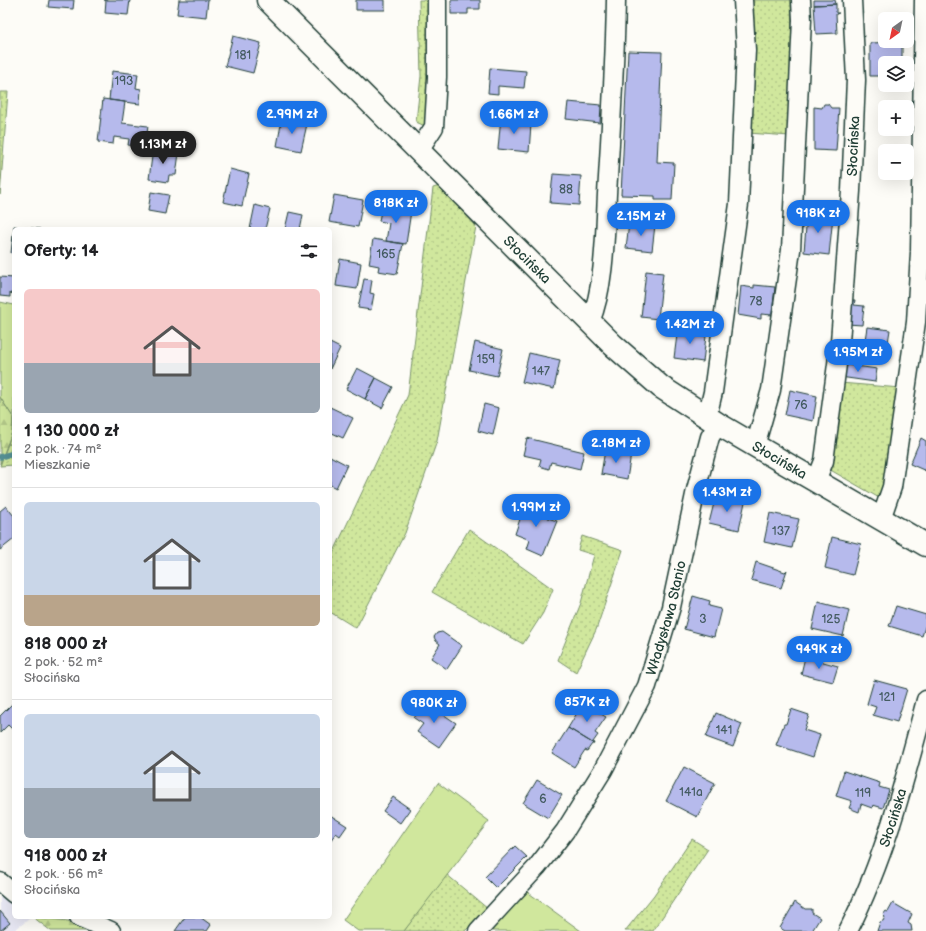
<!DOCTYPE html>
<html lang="pl">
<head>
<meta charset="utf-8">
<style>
  body { margin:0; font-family:"Balsamiq Sans",sans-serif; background:#f6f6f6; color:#202124; height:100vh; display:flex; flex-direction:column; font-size:15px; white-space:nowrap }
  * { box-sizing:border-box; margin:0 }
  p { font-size:13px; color:#757577 }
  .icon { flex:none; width:22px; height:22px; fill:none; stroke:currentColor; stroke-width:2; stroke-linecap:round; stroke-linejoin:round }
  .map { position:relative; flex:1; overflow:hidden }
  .details { position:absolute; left:12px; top:227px; width:320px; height:692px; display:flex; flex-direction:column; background:#fff; border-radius:6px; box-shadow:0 4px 16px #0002 }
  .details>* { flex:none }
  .needle { width:26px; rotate:213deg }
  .controls { position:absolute; left:878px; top:12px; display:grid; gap:8px }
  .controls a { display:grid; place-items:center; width:36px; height:36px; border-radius:6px; background:#fff; box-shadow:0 4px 16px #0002; font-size:20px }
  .price { position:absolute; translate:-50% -34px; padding:0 9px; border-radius:14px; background:#1a73e8; color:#fff; font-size:13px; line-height:26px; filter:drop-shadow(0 1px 2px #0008) }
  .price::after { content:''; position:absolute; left:50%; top:24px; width:12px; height:9px; margin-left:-6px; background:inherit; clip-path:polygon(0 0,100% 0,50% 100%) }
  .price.current { background:#222; color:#fff }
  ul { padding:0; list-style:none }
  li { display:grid; align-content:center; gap:8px; height:212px; padding:0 12px }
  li+li { border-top:1px solid #e0e0e0 }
  li span { display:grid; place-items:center; height:124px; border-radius:6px; color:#555 }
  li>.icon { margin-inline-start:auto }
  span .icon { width:72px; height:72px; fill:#fffc; stroke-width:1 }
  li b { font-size:17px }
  h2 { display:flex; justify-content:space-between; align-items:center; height:48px; padding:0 12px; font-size:17px }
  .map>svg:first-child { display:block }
  .built { fill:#e8e8f4 }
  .grass { fill:url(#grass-dots); stroke:#789268 }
  .forest { fill:url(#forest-firs); stroke:#789268 }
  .garden { fill:#d0e79d; stroke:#789268 }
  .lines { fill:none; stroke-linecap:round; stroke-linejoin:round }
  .stream { stroke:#549094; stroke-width:5.5 }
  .building { fill:#b6baec; stroke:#1f3d34 }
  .minor-casing { stroke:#1f3d34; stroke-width:21 }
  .tertiary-casing { stroke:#1f3d34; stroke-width:25 }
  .minor { stroke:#fdfcf7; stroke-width:18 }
  .tertiary { stroke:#fdfcf7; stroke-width:22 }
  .labels { text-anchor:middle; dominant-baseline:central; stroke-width:3.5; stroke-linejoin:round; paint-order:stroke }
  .number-label { font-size:12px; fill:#455c62 }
  .street-label { font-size:14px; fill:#1f3d34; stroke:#fdfcf7 }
</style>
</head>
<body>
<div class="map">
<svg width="926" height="931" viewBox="0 0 926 931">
  <defs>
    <pattern id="grass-dots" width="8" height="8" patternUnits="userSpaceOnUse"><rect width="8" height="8" fill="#d0e79d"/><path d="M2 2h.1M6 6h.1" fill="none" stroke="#b2c788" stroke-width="1.8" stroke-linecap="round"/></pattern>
    <pattern id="forest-firs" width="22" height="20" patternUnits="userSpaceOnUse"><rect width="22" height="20" fill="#d0e79d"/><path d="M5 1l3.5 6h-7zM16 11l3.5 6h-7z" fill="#b2c788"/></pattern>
  </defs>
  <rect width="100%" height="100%" fill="#fdfcf7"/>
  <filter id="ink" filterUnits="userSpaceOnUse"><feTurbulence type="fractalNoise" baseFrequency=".025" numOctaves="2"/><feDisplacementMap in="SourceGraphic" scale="8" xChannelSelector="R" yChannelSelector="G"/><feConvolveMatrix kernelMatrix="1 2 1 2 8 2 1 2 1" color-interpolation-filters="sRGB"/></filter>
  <g filter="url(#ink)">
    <path class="built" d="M 0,893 L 14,904 L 14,917 L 32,917 L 13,931 L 0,931 Z"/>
    <path class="grass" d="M 419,0 L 428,0 L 428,69 L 425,126 L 416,122 L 421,76 Z
      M 749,0 L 791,0 L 793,77 L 790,136 L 748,133 Z
      M 0,92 L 8,92 L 0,195 Z
      M 440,186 L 476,226 L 437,441 L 405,533 L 356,628 L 330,612 L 330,560 L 408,395 L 433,188 Z
      M 840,383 L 901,388 L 881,499 L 827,468 Z
      M 8,444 L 14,444 L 14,465 L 0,466 Z
      M 469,529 L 553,589 L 543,613 L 523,644 L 432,592 Z
      M 582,536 L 623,550 L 596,630 L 576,672 L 558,660 L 581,603 L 594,555 L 578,550 Z
      M 692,839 L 708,849 L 653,931 L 625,931 L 654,895 Z
      M 446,874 L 488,909 L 465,931 L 404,931 Z"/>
    <path class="forest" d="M 0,397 L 13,417 L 12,432 L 0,464 Z
      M 33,917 L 68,921 L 87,931 L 51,931 Z"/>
    <path class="garden" d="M 0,302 L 14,305 L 14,444 L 8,444 L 12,432 L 13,417 L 0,397 Z
      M 438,783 L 489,821 L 404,931 L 358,931 L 343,920 Z
      M 526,891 L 581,931 L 490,931 Z"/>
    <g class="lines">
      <path class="stream" d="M 0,457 L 14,453"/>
    </g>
    <path class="building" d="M 49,0 L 74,0 L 73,9 L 48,7 Z
      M 104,0 L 130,0 L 128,15 L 105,13 L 106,0 Z
      M 179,0 L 208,0 L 206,17 L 177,14 Z
      M 356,0 L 385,0 L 385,10 L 356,10 Z
      M 451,0 L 480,0 L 480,9 L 468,9 L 468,14 L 451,14 Z
      M 814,0 L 835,0 L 836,4 L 814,5 Z
      M 836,4 L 836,13 L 839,13 L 836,14 L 837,33 L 816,34 L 814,5 Z
      M 233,36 L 261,43 L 253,73 L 225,66 Z
      M 902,42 L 902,63 L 885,63 L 885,76 L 870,76 L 870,43 Z
      M 628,51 L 662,52 L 657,162 L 674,163 L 672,200 L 655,200 L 655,196 L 621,195 Z
      M 490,68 L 526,71 L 524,88 L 498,86 L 498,94 L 488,93 Z
      M 112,71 L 138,74 L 136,88 L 141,89 L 140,104 L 109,100 Z
      M 103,99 L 125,102 L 122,123 L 148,126 L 146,141 L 143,140 L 142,147 L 128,145 L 129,139 L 114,137 L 113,144 L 98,142 Z
      M 568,102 L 601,105 L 600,123 L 566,119 Z
      M 824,104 L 828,104 L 831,108 L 839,108 L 836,151 L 814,150 L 814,107 L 822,108 Z
      M 501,116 L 518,118 L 518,122 L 531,124 L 529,152 L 498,149 Z
      M 282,119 L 307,124 L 301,151 L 277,146 Z
      M 153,149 L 179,153 L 176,175 L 169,175 L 168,182 L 149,179 Z
      M 230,169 L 249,174 L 242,206 L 223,202 Z
      M 553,174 L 581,176 L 579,205 L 550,203 Z
      M 151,192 L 169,195 L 165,214 L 148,211 Z
      M 334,195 L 363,200 L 358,227 L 329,222 Z
      M 255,205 L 270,209 L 265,229 L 250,229 Z
      M 382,205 L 411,211 L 406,244 L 386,241 L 389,223 L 379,221 Z
      M 289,212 L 303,215 L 300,229 L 285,229 Z
      M 817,213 L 833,216 L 829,255 L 804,252 L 807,214 Z
      M 629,223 L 655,225 L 652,251 L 626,248 Z
      M 14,226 L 40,229 L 14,229 L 14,254 L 11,253 Z
      M 373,239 L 403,244 L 397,274 L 378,271 L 379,266 L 369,264 Z
      M 340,259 L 361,263 L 357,289 L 336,286 Z
      M 646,271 L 663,273 L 658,319 L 641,317 Z
      M 0,277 L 14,278 L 14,294 L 10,293 L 10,297 L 0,296 Z
      M 364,279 L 372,280 L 370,293 L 374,294 L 371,310 L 358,308 Z
      M 754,285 L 775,287 L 772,315 L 761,314 L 761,319 L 738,315 L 741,286 L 754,288 Z
      M 849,300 L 855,300 L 854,305 L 864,306 L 862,325 L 847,324 Z
      M 678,327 L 697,330 L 696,335 L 706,336 L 703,362 L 674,358 Z
      M 867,327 L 890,330 L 886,355 L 863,353 Z
      M 475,342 L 503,349 L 497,376 L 469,370 Z
      M 330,343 L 340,348 L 330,369 Z
      M 529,353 L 560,360 L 554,389 L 522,382 Z
      M 842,364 L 877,369 L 875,382 L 840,377 Z
      M 357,368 L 376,378 L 365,399 L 346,389 Z
      M 376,378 L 393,387 L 382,408 L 365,399 Z
      M 790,390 L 817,396 L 813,421 L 785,415 Z
      M 484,404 L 499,408 L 493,435 L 478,431 Z
      M 330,407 L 353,418 L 343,438 L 330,432 Z
      M 527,438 L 584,452 L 580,469 L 551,462 L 549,469 L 539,466 L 541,459 L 523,455 Z
      M 921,438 L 926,441 L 926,471 L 910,464 Z
      M 605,450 L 631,454 L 627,479 L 601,474 Z
      M 330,456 L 347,465 L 336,488 L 330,485 Z
      M 716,495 L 745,502 L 739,530 L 709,523 Z
      M 526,501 L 550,511 L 548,518 L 557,521 L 543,556 L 527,549 L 530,540 L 515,534 Z
      M 6,506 L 14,516 L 14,539 L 0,550 L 0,511 Z
      M 770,513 L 799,519 L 792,548 L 764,542 Z
      M 832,537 L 861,544 L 853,575 L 825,568 Z
      M 756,562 L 785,572 L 787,570 L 781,588 L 751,580 Z
      M 693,596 L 710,601 L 709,606 L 721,609 L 714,637 L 684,629 Z
      M 818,602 L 849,610 L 843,636 L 812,629 Z
      M 896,606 L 926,615 L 926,624 L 922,636 L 889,626 Z
      M 442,632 L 462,646 L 447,669 L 431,658 L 440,644 L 436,641 L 434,637 L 437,633 Z
      M 805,657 L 838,666 L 833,682 L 801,674 Z
      M 874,680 L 907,689 L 897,722 L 873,715 L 876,707 L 867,704 Z
      M 425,702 L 456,723 L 439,747 L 417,732 L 423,724 L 414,718 Z
      M 583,703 L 606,717 L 595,733 L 598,735 L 593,742 L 594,744 L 568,728 Z
      M 12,704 L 14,706 L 14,731 L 8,725 L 0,733 L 0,716 Z
      M 791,709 L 809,715 L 804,730 L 820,735 L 813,757 L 776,745 L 784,724 L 786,724 Z
      M 716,713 L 742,724 L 733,747 L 706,737 Z
      M 568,728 L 594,744 L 592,744 L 587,751 L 585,750 L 574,767 L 552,753 Z
      M 684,767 L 715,783 L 697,817 L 666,801 Z
      M 844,771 L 880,783 L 879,787 L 889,790 L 883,808 L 873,805 L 872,808 L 861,804 L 859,812 L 849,808 L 852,801 L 836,796 Z
      M 537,780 L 562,795 L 548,818 L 523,803 Z
      M 393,797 L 410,809 L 400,823 L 383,811 Z
      M 330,815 L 347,826 L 340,836 L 336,833 L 330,841 Z
      M 515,846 L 527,857 L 496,888 L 485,877 Z
      M 795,902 L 805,909 L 812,909 L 812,913 L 820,918 L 812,931 L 785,931 L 780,928 Z
      M 893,903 L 912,914 L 908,923 L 911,925 L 912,931 L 877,931 L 880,922 L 883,921 L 885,917 L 883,915 L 886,911 L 888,912 Z
      M 0,911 L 10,923 L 0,931 Z
      M 185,917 L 200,917 L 211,925 L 207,931 L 175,931 Z"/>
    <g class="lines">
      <defs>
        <g id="minor">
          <path d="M 419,150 L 434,127 L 437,77 L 437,0"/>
          <path d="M 590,322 C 605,286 605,233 607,194 C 611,129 615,65 616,0"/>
          <path d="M 707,417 L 713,392 L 739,204 L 746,50 L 743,0"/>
          <path d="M 755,446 L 771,390 L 791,250 L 802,20 L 801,0"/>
          <path id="s1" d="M 816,481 L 824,461 L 840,342 L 851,191 L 856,80 L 852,0"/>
          <path d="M 881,519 L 892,487 L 916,322 L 920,252 L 924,0"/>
          <path d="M 0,882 L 14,894"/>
          <path d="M 79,917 L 111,931"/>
          <path id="s2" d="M 478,931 L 537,867 L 565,831 L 603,770 L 647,686 L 671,607 L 696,490 L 710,437 L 718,424"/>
          <path id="s3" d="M 848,931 C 885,858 905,779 926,700"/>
        </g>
        <g id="tertiary">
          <path id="s4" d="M 268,0 L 613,345 L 661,387 L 718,424 L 926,545"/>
        </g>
      </defs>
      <use href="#minor" class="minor-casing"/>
      <use href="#tertiary" class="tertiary-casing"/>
      <use href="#minor" class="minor"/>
      <use href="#tertiary" class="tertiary"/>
    </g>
  </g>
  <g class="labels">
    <g class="number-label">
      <text x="243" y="55">181</text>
      <text x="124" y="81">193</text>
      <text x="566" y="189">88</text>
      <text x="386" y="254">165</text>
      <text x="756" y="301">78</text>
      <text x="486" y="359">159</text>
      <text x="541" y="371">147</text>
      <text x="801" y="405">76</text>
      <text x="781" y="531">137</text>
      <text x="703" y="619">3</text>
      <text x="831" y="619">125</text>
      <text x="887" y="697">121</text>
      <text x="724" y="730">141</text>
      <text x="691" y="792">141a</text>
      <text x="863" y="793">119</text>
      <text x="543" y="799">6</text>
    </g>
    <g class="street-label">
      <text stroke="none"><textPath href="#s1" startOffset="338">Słocińska</textPath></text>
      <text stroke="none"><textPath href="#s4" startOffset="367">Słocińska</textPath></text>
      <text stroke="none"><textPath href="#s4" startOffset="691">Słocińska</textPath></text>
      <text stroke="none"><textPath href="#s2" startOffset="370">Władysława Stanio</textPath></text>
      <text stroke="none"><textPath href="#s3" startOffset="122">Słocińska</textPath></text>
    </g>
  </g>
</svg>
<div class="controls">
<a><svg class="needle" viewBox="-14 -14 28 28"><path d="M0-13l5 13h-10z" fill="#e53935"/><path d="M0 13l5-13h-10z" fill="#757577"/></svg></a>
<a><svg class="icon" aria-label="layers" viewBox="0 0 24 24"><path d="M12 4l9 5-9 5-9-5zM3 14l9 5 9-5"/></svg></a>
<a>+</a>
<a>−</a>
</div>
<b class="price" style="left:292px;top:135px">2.99M zł</b>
<b class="price" style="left:514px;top:135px">1.66M zł</b>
<b class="price current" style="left:163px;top:165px">1.13M zł</b>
<b class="price" style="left:396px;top:224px">818K zł</b>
<b class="price" style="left:818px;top:234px">918K zł</b>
<b class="price" style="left:641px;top:237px">2.15M zł</b>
<b class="price" style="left:690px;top:345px">1.42M zł</b>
<b class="price" style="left:858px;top:373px">1.95M zł</b>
<b class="price" style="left:616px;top:464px">2.18M zł</b>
<b class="price" style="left:727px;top:513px">1.43M zł</b>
<b class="price" style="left:536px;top:528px">1.99M zł</b>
<b class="price" style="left:819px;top:670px">949K zł</b>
<b class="price" style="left:587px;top:723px">857K zł</b>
<b class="price" style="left:434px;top:724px">980K zł</b>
<section class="details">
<h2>Oferty: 14<svg class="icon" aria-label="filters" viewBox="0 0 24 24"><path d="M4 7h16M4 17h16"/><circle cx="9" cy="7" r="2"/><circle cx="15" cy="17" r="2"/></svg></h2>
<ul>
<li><span style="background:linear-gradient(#f6c9c9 60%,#9aa5b1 0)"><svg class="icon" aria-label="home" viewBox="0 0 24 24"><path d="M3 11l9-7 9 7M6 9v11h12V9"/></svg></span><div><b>1 130 000 zł</b><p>2 pok. · 74 m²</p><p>Mieszkanie</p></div></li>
<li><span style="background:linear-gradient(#c9d6e8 75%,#b9a48a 0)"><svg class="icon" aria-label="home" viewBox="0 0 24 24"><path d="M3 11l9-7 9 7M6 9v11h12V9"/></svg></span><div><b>818 000 zł</b><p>2 pok. · 52 m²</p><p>Słocińska</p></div></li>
<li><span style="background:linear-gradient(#c9d6e8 60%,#9aa5b1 0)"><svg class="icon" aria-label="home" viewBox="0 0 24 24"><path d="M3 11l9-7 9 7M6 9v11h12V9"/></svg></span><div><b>918 000 zł</b><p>2 pok. · 56 m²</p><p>Słocińska</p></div></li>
</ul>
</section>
</div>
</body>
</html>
